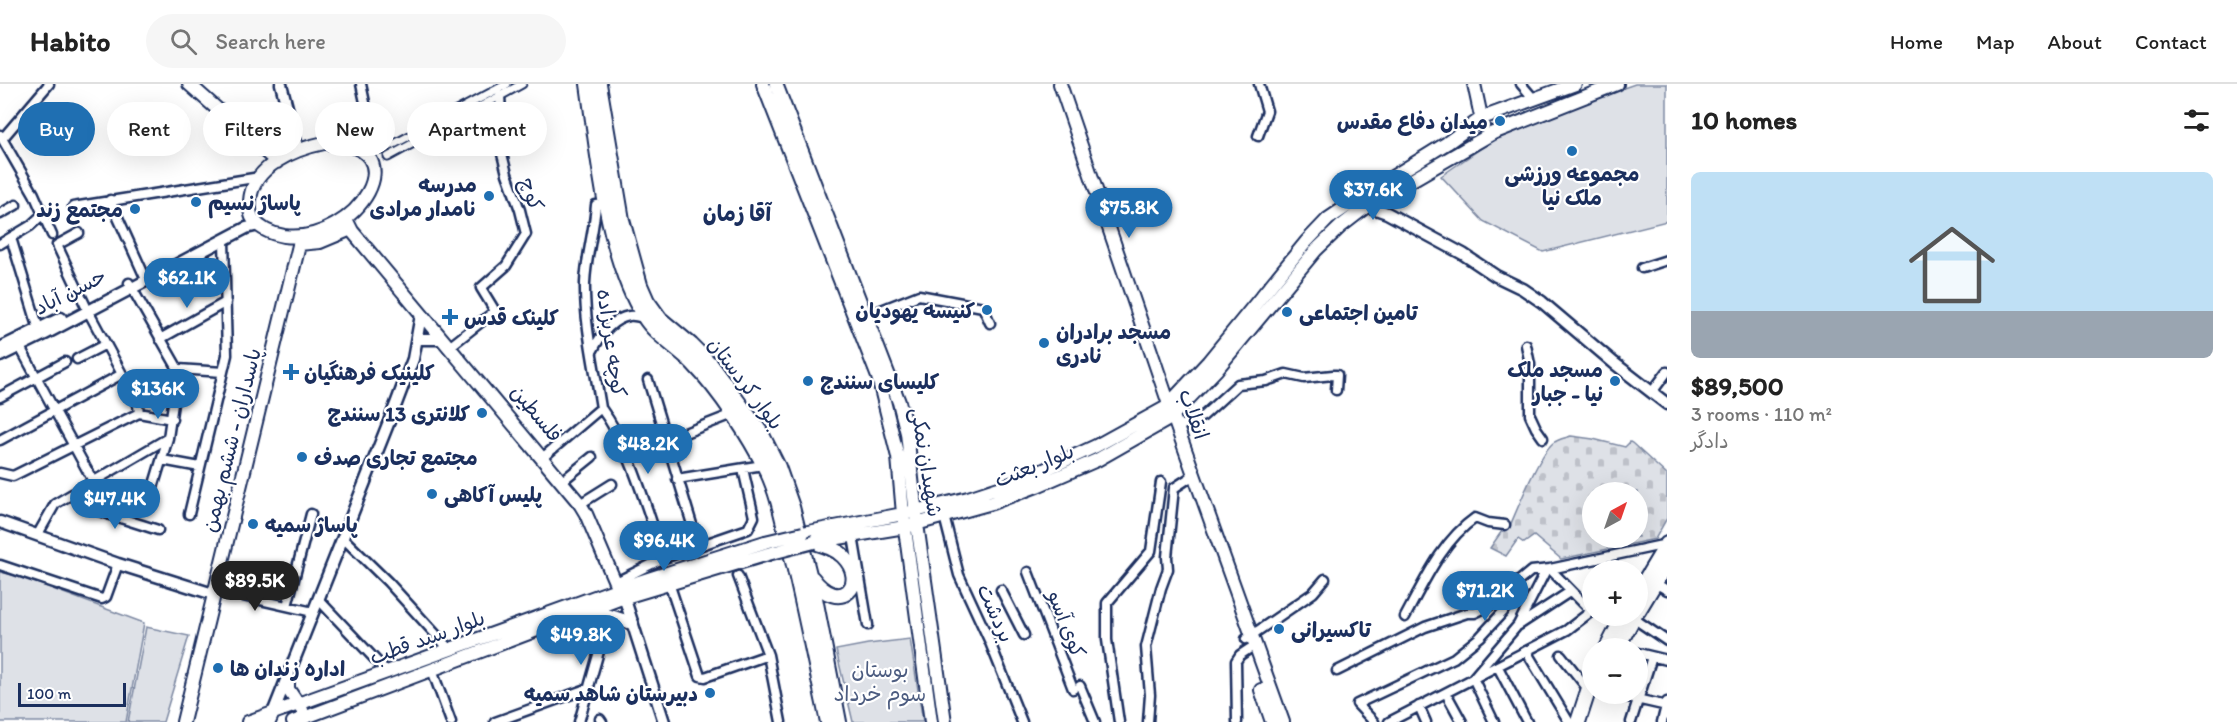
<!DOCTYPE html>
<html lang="en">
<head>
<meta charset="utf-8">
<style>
  body { margin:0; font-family:Itim,"Playpen Sans Arabic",sans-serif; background:#f6f6f6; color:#222; height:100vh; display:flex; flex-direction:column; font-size:22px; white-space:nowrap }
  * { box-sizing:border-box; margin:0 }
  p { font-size:20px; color:#767676 }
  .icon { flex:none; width:33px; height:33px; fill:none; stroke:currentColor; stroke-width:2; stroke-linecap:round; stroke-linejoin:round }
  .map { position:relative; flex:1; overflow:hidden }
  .drawer { display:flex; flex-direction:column; background:#fff; width:570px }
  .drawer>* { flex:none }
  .banner { position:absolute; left:18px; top:18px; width:570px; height:54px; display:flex; gap:12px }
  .needle { width:39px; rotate:40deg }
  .tools { position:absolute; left:1582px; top:398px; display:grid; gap:12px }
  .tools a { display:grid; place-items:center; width:66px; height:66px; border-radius:50%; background:#fff; box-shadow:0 6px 24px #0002; font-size:30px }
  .scale { position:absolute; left:18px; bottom:15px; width:108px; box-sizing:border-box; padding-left:6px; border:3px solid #1b2f5e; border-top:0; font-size:16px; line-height:21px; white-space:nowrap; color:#1b2f5e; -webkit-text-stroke:4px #fff; paint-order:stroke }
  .price { position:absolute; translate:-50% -51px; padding:0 14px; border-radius:21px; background:#1f6fb2; color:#fff; font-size:20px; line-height:39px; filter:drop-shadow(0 2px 3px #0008) }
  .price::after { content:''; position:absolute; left:50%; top:36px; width:18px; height:14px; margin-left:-9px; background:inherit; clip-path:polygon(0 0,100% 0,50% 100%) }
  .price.selected { background:#222; color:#fff }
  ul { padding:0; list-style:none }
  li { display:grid; align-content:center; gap:12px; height:318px; padding:0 24px }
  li+li { border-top:2px solid #e0e0e0 }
  li span { display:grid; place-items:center; height:186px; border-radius:9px; color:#555 }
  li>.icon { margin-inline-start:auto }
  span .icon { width:108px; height:108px; fill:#fffc; stroke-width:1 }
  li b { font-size:26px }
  h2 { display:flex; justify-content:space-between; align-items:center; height:72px; padding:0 24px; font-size:26px }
  .pill { padding:0 21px; border-radius:27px; background:#fff; box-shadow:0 6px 24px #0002; font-size:21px; line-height:54px }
  .pill.selected { background:#1f6fb2; color:#fff }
  header { display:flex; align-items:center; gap:36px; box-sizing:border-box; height:84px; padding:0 30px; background:#fff; border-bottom:2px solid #e0e0e0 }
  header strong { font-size:28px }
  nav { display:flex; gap:33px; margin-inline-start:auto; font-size:21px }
  .search { width:420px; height:54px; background:#f6f6f6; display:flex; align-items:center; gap:15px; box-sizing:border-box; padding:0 21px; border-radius:33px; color:#767676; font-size:22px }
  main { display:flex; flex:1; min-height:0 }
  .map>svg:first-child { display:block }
  .green { fill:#dee1e7; stroke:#7c88a2; stroke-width:1.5 }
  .cemetery { fill:url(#cemetery-stones); stroke:#7c88a2; stroke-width:1.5; fill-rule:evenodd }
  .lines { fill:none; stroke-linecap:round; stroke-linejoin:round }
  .pedestrian-casing { stroke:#1b2f5e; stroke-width:11 }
  .minor-casing { stroke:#1b2f5e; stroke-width:13 }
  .tertiary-casing { stroke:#1b2f5e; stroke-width:15 }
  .secondary-casing { stroke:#1b2f5e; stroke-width:16 }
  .primary-casing { stroke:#1b2f5e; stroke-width:18 }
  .pedestrian { stroke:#fff; stroke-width:7 }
  .minor { stroke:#fff; stroke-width:8 }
  .tertiary { stroke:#fff; stroke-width:10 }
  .secondary { stroke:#fff; stroke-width:12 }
  .primary { stroke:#fff; stroke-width:14 }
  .secondary-bridge-casing { stroke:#1b2f5e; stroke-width:16; stroke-linecap:butt }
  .secondary-bridge { stroke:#fff; stroke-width:12 }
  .poi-dot { fill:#1f6fb2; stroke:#fff; stroke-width:2 }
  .labels { text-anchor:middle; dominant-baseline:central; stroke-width:4.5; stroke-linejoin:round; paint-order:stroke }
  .poi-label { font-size:21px; font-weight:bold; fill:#1b2f5e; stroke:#fff; text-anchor:start }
  .street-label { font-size:21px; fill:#1b2f5e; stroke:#fff }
  .park-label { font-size:21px; fill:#4c5c80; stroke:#fff }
  .neighbourhood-label { font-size:22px; font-weight:bold; fill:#1b2f5e; stroke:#fff }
</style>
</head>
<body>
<header>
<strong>Habito</strong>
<div class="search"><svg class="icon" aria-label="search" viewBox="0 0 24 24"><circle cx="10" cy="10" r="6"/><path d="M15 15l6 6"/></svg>Search here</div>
<nav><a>Home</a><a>Map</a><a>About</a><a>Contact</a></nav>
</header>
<main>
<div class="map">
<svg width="1667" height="638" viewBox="0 0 1667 638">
  <defs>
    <pattern id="cemetery-stones" width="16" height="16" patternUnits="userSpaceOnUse" patternTransform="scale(1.5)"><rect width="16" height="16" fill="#dee1e7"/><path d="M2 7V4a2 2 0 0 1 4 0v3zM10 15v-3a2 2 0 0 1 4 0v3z" fill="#bec1c9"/></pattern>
  </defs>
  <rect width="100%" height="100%" fill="#fff"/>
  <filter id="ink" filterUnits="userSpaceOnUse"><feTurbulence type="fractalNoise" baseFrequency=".0167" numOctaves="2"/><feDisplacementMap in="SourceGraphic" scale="12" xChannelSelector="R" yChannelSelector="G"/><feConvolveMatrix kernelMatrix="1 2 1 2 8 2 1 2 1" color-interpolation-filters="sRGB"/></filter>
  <g filter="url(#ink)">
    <path class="green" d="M 1635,0 L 1667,0 L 1667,137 L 1543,168 L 1483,137 L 1441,92 L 1512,43 Z
      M 275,34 L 279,36 L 282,53 L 274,57 L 263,47 L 263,43 Z
      M 0,488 L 18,492 L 144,539 L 126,638 L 0,638 Z
      M 146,543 L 189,552 L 163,638 L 128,638 Z
      M 910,555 L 923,638 L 853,638 L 836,566 L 868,560 Z"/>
    <path class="cemetery" d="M 1571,352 L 1593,355 L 1625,363 L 1630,358 L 1632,359 L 1667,391 L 1667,434 L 1655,455 L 1561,475 L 1534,452 L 1524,459 L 1518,455 L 1506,472 L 1490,464 L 1504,444 L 1509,444 C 1518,424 1538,372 1553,359 C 1558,355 1565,354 1571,352 ZM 1593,408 L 1638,408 L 1638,453 L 1593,453 Z"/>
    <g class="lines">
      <defs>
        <path id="pedestrian" d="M 383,66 L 507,0
          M 388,73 L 522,0"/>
        <path id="minor" d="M 1521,0 L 1533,14
          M 0,51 L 34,110 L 52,151
          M 1258,52 L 1267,27 L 1259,0
          M 3,54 L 49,0
          M 356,63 L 369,37 L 361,0
          M 110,116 L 144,191
          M 607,120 L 596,121 C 594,148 586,173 585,199 C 584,238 595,285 601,324 C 632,366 646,425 664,474
          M 73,123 L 260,93
          M 0,130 L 16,121
          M 79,149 L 57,161 L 88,227 L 122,290 C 136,300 137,312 139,329
          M 11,154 L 40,249
          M 0,160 L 30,142 L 42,131
          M 1642,184 L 1667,176
          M 866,232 L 919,211 L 983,223 L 990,239
          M 160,255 L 226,218
          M 1526,261 L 1530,280 L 1530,331 L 1536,344 L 1543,354
          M 20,263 L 93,397
          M 448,264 L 495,227 L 481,204 L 506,182 L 526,150 L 520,126 L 507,90 L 501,66 L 502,51 L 500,11
          M 593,266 C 600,252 612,235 629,232 C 634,231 640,233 644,234
          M 77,275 L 106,260
          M 178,285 L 223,288
          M 648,296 L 698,460
          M 1652,308 L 1667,288
          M 0,313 L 65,278
          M 1178,343 L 1203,332 L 1238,300 L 1266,297 L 1286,290 L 1304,294 L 1333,291 L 1337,291 L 1336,306
          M 0,356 L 122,290
          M 667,356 L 733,330
          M 541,375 L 601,324
          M 162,376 L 200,383
          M 0,389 L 13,392 L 139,329 L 172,335
          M 677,395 L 763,381
          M 561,398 L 592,373
          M 580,420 L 612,400
          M 80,421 L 158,446
          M 189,430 L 227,271 L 224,156
          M 110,431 L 149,417 L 168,354
          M 944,432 L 959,491 L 989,556 L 1022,638
          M 38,450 L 55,420 L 168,354 L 178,285 L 129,199
          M 853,452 L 868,541
          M 343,454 L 388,498 L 450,566
          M 0,481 L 102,515 L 106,513 L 118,480
          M 1550,485 L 1591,527
          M 1028,488 L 1073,605
          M 738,492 L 768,571
          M 620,496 L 664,474 L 748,445 L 754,433 L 743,385
          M 216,498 L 225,508 L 313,528
          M 669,499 L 700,592 L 705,593 L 768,571 L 781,638
          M 1655,499 L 1667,506
          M 1001,506 L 1024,551
          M 318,515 L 388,589
          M 287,522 L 311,430
          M 1405,533 C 1424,498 1442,457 1475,434 L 1488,439 L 1505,441
          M 1633,534 L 1667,557
          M 1519,541 L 1571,507
          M 1246,555 L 1313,509 L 1325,495
          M 1526,567 L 1569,638
          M 1638,569 L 1667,576
          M 1561,571 L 1588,605
          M 1498,583 L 1527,638
          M 432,586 L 451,638
          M 1337,587 L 1425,543 L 1467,529 L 1475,529 L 1489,522 L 1531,487 L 1550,485 L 1667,460
          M 1080,602 L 1095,638
          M 1446,609 L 1462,638
          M 1610,609 L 1667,622
          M 1419,622 L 1426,638
          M 600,635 L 602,638
          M 495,638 L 589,604
          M 579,638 L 609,532
          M 1119,638 L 1107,556 L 1107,519 L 1151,467 L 1161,398
          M 1148,638 L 1150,611 L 1146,563 L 1161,504 L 1168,485 L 1167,473 L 1174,404 L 1194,391
          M 1237,638 L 1236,577 L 1240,571 L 1249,565
          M 1374,638 L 1357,620 L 1454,574 L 1480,553 L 1503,528 L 1517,503
          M 1389,638 L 1567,546 L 1593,526
          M 1494,638 L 1473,594 L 1518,541 L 1546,486
          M 1631,638 L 1652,573
          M 1662,638 L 1667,618"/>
        <path id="tertiary" d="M 281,0 L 298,66
          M 248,50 L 279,62 L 292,54 L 294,50
          M 1367,122 L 1387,129 L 1463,170 L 1496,192 L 1523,205 L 1542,218 L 1614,279 L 1667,320
          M 417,255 L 441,255
          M 0,264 L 61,234
          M 0,272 L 45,250 L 246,144 L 259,141
          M 0,438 L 118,480 L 213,510
          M 622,514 L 626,519 L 664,638
          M 273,629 L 396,320 L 413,275 L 421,231"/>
        <path id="secondary" d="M 189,0 L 277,78
          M 763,0 L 878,293 L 898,373 L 903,430 L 931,638
          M 776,0 L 899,318 L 907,349 L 917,440 L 945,638
          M 1060,0 L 1173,332 L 1283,638
          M 1474,0 L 1483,42
          M 324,59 C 422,57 357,161 284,152 C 272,150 260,145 253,135 C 249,129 250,123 250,117 C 252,82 295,65 324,59 Z
          M 346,135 L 352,147 L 580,420 L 586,430 L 621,512
          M 299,160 L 320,158 L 351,145
          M 803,449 L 903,430 L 968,414 L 1020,397 L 1096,362 L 1165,324 L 1208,278 L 1306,158 L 1328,135 L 1368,108 L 1447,59 L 1482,34 L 1575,0
          M 814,458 L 905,443 L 992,419 L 1037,402 L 1097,376 L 1169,335 L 1217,285 L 1316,166 L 1340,143 L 1367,122 L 1493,49 L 1617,0
          M 591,526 L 632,539
          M 288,590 L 288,605 L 302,626
          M 1261,606 L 1272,638
          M 273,629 L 617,505 L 765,458
          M 183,638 L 301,153
          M 248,638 L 273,629 L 269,638
          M 293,638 L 622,514 L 768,470"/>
        <path id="primary" d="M 588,0 C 598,69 607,174 644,232 C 655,251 678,263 693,279 C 721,308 749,351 767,387 C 778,410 783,436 789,461 C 804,520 815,579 828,638
          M 599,0 L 622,136 L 640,201 L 647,217 L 660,235 L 691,261 L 710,280 L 761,349 L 778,383 L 792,423 L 815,514 L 839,638
          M 812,494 C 840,532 870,499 843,472 C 835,464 824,461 814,458
          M 1638,508 L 1667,460
          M 1638,527 L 1667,479
          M 1607,564 L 1624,531
          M 1617,564 L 1635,531
          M 1578,638 L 1593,592"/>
      </defs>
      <use href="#pedestrian" class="pedestrian-casing"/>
      <use href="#minor" class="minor-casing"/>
      <use href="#tertiary" class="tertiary-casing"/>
      <use href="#secondary" class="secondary-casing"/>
      <use href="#primary" class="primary-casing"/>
      <use href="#pedestrian" class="pedestrian"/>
      <use href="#minor" class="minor"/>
      <use href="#tertiary" class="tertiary"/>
      <use href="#secondary" class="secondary"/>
      <use href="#primary" class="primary"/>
      <defs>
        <path id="secondary-bridge" d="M 765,458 L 803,449
          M 768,470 L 814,458"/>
      </defs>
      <use href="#secondary-bridge" class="secondary-bridge-casing"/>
      <use href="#secondary-bridge" class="secondary-bridge"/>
    </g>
  </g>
  <g class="poi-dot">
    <circle cx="1500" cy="37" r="6"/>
    <circle cx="1572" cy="67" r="6"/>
    <circle cx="489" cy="112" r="6"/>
    <circle cx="196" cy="118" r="6"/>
    <circle cx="135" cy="125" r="6"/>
    <circle cx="987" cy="226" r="6"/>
    <circle cx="1287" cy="228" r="6"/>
    <path d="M447 224h6v6h6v6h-6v6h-6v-6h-6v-6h6z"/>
    <circle cx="1044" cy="259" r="6"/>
    <path d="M288 279h6v6h6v6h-6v6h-6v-6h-6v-6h6z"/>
    <circle cx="808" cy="297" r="6"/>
    <circle cx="1615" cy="297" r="6"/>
    <circle cx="482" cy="329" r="6"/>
    <circle cx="302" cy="373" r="6"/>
    <circle cx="432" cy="410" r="6"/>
    <circle cx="253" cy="440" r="6"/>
    <circle cx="1279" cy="545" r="6"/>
    <circle cx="218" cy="584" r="6"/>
    <circle cx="710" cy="609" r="6"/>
  </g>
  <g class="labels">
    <g class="poi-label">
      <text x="1488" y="37" text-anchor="end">میدان دفاع مقدس</text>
      <text x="1572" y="89" text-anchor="middle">مجموعه ورزشی<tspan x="1572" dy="24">ملک نیا</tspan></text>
      <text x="477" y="100" text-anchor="end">مدرسه<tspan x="477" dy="24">نامدار مرادی</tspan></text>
      <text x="208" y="118">پاساژ نسیم</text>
      <text x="123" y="125" text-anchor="end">مجتمع زند</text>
      <text x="975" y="226" text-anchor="end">کنیسه یهودیان</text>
      <text x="1299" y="228">تامین اجتماعی</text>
      <text x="464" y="233">کلینک قدس</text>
      <text x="1056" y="247">مسجد برادران<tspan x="1056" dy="24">نادری</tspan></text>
      <text x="1603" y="285" text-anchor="end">مسجد ملک<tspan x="1603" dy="24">نیا - جبار</tspan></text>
      <text x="304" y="288">کلینیک فرهنگیان</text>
      <text x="820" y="297">کلیسای سنندج</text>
      <text x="470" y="329" text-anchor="end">کلانتری 13 سنندج</text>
      <text x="314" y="373">مجتمع تجاری صدف</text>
      <text x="444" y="410">پلیس آکاهی</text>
      <text x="265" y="440">پاساژ سمیه</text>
      <text x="1291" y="545">تاکسیرانی</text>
      <text x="230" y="584">اداره زندان ها</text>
      <text x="698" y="609" text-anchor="end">دبیرستان شاهد سمیه</text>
    </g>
    <g class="street-label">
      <text transform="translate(532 110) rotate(71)">کوچ</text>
      <text transform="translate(70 207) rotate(-27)">حسن آباد</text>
      <text transform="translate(612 259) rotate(82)">کوچه عربزاده</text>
      <text transform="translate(746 299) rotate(53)">بلوار کردستان</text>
      <text transform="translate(537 329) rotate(50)">فلسطین</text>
      <text transform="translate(1194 330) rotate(71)">انقلاب</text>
      <text transform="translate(231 356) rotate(-76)">پاسداران - ششم بهمن</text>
      <text transform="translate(927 378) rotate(81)">شهیدان نمکی</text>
      <text transform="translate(1034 381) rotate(-22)">بلوار بعثت</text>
      <text transform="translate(996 529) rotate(66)">بردشت</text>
      <text transform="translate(1067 540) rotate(69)">کوی آسو</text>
      <text transform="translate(427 553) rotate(-20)">بلوار سید قطب</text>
    </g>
    <g class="park-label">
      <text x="880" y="585">بوستان<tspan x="880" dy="24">سوم خرداد</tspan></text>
    </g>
    <g class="neighbourhood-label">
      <text x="737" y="129">آقا زمان</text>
    </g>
  </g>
</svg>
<div class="tools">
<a><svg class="needle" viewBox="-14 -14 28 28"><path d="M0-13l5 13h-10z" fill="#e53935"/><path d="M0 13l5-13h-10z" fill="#767676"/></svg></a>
<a>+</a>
<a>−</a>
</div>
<div class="scale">100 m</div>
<b class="price" style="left:1373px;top:137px">$37.6K</b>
<b class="price" style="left:1129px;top:155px">$75.8K</b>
<b class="price" style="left:187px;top:225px">$62.1K</b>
<b class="price" style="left:158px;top:336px">$136K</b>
<b class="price" style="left:648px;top:391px">$48.2K</b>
<b class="price" style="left:115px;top:446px">$47.4K</b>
<b class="price" style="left:664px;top:488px">$96.4K</b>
<b class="price selected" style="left:255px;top:528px">$89.5K</b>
<b class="price" style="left:1485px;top:538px">$71.2K</b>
<b class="price" style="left:581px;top:582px">$49.8K</b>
<div class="banner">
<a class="pill selected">Buy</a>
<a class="pill">Rent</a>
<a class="pill">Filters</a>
<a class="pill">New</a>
<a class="pill">Apartment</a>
</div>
</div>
<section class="drawer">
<h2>10 homes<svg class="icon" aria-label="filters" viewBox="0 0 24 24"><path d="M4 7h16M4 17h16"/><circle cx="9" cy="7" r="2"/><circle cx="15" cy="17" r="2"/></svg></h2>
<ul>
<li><span style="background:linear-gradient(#bfe0f5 75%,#9aa5b1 0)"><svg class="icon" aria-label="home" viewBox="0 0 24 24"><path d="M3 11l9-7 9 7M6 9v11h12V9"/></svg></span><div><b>$89,500</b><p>3 rooms · 110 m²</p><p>دادگر</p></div></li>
</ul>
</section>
</main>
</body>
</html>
